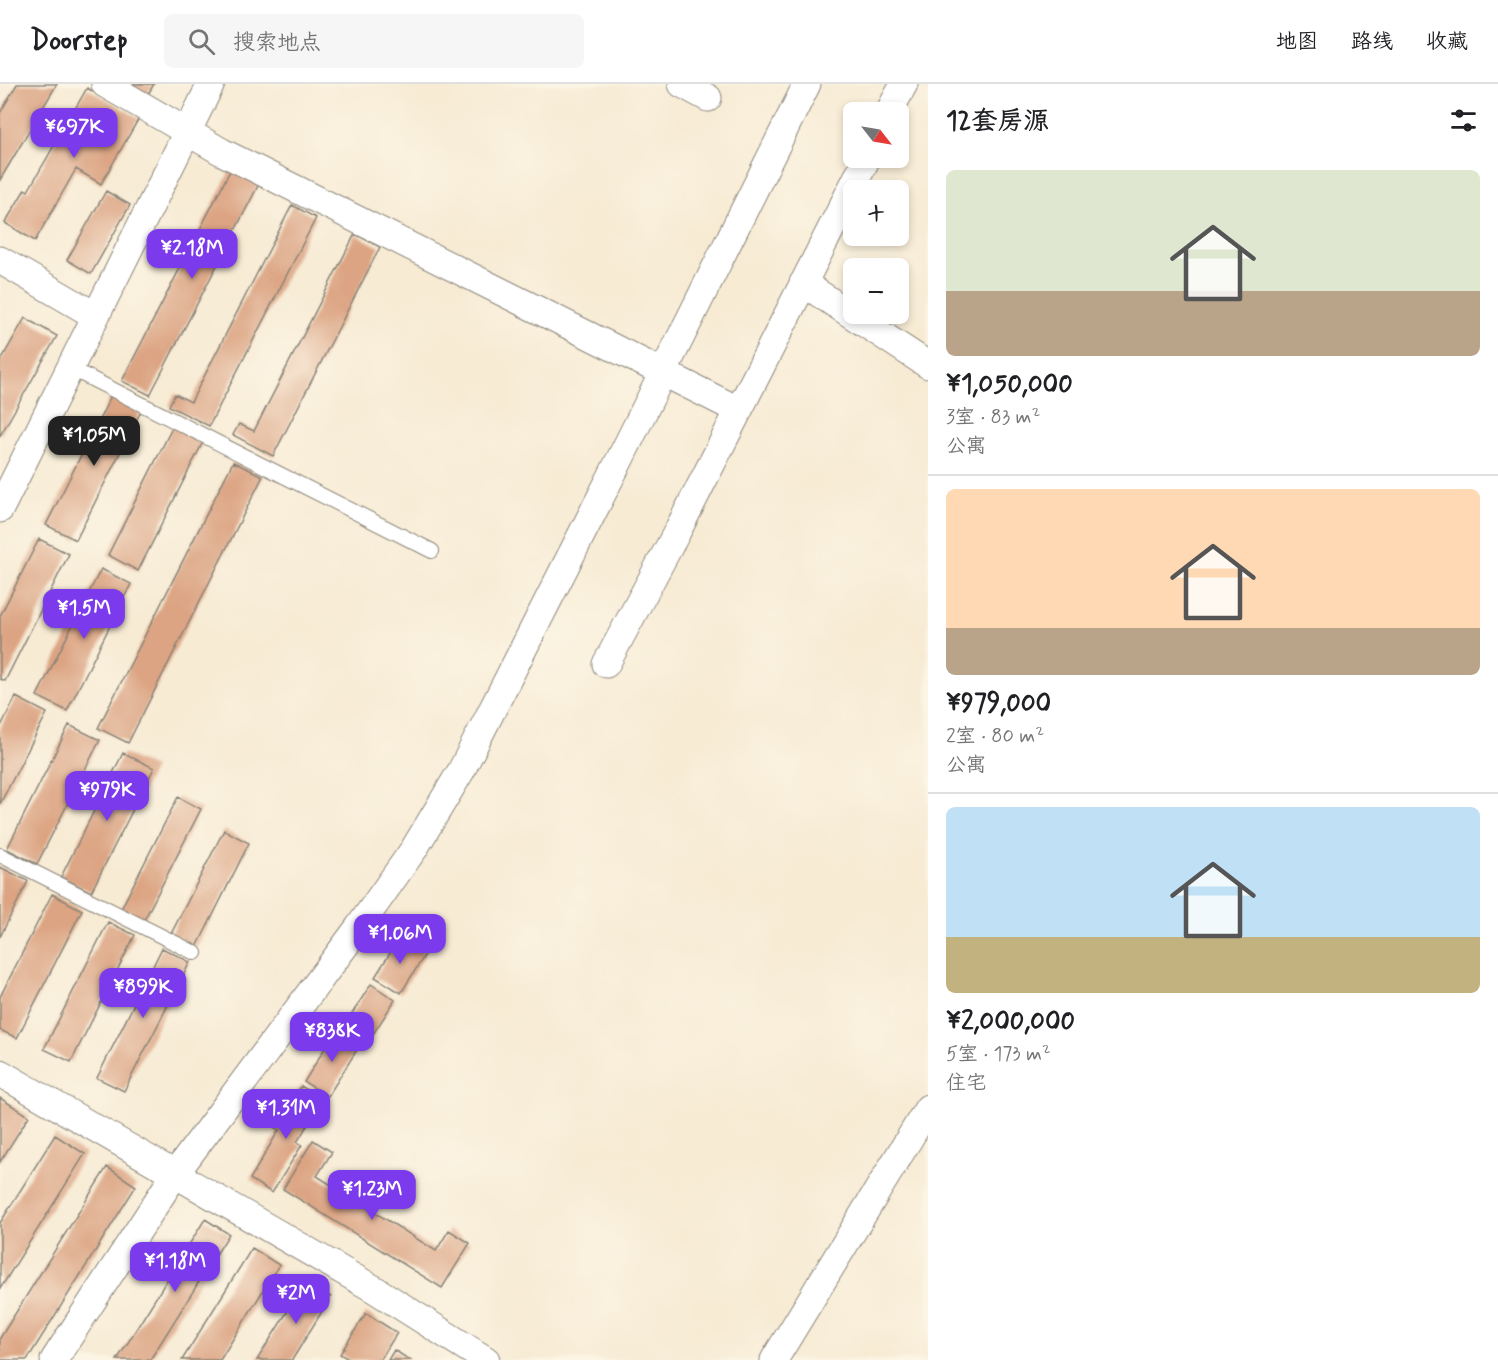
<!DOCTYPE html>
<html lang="zh">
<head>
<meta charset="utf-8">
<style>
  body { margin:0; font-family:Mynerve,"LXGW WenKai TC",sans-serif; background:#f6f6f6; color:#202124; height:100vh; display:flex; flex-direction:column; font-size:22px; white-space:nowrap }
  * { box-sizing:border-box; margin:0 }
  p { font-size:20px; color:#757577 }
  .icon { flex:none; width:33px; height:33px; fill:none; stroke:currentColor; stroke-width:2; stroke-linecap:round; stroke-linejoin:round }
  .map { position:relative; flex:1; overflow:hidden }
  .details { display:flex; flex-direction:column; background:#fff; width:570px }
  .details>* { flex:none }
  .needle { width:39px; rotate:121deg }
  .tools { position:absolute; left:843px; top:18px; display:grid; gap:12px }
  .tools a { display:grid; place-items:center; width:66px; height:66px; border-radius:9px; background:#fff; box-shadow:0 3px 9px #0003; font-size:30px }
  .price { position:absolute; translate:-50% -51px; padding:0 14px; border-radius:12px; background:#7c3aed; color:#fff; font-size:20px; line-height:39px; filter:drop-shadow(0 2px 3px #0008) }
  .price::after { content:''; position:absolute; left:50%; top:36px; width:18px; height:14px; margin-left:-9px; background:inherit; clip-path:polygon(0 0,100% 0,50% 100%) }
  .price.selected { background:#222; color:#fff }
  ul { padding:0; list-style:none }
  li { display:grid; align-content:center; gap:12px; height:318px; padding:0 18px }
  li+li { border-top:2px solid #e0e0e0 }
  li span { display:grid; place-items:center; height:186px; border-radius:9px; color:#555 }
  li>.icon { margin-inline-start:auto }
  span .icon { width:108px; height:108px; fill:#fffc; stroke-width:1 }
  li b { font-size:26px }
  h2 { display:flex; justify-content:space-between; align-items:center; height:72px; padding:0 18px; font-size:26px }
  header { display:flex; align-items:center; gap:36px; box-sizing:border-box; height:84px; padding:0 30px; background:#fff; border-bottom:2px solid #e0e0e0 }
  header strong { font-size:28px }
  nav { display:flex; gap:33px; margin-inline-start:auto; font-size:21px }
  .search { width:420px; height:54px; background:#f6f6f6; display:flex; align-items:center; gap:15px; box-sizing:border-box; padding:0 21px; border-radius:9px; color:#757577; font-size:22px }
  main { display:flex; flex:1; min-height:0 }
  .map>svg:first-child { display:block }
  .building { fill:#dca483 }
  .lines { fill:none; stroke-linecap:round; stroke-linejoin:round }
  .lane-casing { stroke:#8a8478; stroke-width:16 }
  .street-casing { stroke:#8a8478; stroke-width:29 }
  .lane { stroke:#fff; stroke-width:14 }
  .street { stroke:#fff; stroke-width:27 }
</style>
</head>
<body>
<header>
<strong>Doorstep</strong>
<div class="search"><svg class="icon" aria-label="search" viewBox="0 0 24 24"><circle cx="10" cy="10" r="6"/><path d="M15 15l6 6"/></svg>搜索地点</div>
<nav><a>地图</a><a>路线</a><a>收藏</a></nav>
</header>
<main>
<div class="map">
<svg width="928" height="1276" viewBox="0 0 928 1276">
  <rect width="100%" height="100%" fill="#fcf5e5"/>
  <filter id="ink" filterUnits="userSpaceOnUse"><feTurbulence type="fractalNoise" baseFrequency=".0167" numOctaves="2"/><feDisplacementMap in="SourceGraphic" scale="12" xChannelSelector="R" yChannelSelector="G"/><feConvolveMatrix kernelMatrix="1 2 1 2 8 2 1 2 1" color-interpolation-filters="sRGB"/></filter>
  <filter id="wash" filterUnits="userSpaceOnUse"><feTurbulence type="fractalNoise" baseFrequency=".008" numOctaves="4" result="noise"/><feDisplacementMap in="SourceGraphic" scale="24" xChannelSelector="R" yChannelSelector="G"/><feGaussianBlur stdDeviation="1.35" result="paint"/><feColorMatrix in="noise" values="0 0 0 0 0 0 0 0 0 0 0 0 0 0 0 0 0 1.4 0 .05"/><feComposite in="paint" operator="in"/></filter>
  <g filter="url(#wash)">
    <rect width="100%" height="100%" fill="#f7ebd4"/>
    <g id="blocks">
      <path class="building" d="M 17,0 L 57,0 L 0,96 L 0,29 Z
        M 127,0 L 154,0 L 147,12 Z
        M 87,4 L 139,34 L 101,100 L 76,85 L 35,157 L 5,139 L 25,105 L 28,107 Z
        M 233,81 L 261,96 L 150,311 L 122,297 Z
        M 106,107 L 130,121 L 91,190 L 67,176 Z
        M 292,121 L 316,134 L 209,342 L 169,322 L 175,310 L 191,318 Z
        M 355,150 L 380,163 L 273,372 L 233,351 L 239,340 L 254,347 Z
        M 25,234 L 57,252 L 0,352 L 0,278 Z
        M 112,310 L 142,325 L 76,456 L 46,441 Z
        M 174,340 L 204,356 L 138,487 L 108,471 Z
        M 233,378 L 263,392 L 128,659 L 98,644 Z
        M 39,455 L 69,470 L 5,597 L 0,595 L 0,532 Z
        M 101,485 L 131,500 L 67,627 L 37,612 Z
        M 16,613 L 47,629 L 0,720 L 0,644 Z
        M 69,641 L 100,656 L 37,780 L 7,765 Z
        M 123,669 L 154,684 L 91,808 L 61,793 Z
        M 178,713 L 201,725 L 144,836 L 121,825 Z
        M 224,746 L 249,759 L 197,863 L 171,850 Z
        M 0,783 L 28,797 L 0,853 Z
        M 52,810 L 82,826 L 17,954 L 0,946 L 0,913 Z
        M 108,838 L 135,851 L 71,978 L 44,965 Z
        M 400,853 L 426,869 L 401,909 L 375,893 Z
        M 162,864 L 190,878 L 124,1007 L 97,994 Z
        M 371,900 L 395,916 L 370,955 L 346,939 Z
        M 336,946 L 360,961 L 328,1012 L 304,998 Z
        M 301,1002 L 323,1016 L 297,1058 L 302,1061 L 272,1109 L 250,1095 L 279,1046 L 275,1044 Z
        M 0,1014 L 29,1032 L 0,1078 Z
        M 55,1051 L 85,1070 L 0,1205 L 0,1139 Z
        M 313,1056 L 332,1068 L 317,1092 L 436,1167 L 449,1146 L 470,1159 L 442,1204 L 283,1105 Z
        M 107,1083 L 136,1102 L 27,1276 L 0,1276 L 0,1254 Z
        M 205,1135 L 229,1150 L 150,1276 L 117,1276 Z
        M 252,1164 L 279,1181 L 220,1276 L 182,1276 Z
        M 306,1198 L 331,1213 L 292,1276 L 257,1276 Z
        M 366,1229 L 397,1249 L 380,1276 L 350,1276 L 340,1270 Z
        M 394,1266 L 410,1276 L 388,1276 Z"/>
    </g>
  </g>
  <g filter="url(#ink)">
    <use href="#blocks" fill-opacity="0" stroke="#8a8478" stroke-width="1.5"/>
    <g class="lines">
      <defs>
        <path id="lane" d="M 70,284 L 432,467
          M 0,771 L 195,869"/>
        <path id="street" d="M 105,0 L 222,68 L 738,326
          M 682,0 L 708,14
          M 889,28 L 904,0
          M 0,176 L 96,232
          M 803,199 L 928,281
          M 0,425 L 211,0
          M 606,580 L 677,448 L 867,74
          M 0,989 L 374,1205 L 486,1276
          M 54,1276 L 175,1090 L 359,843 L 414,765 L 461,687 L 618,379 L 807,0
          M 774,1276 L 928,1024"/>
      </defs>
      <use href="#lane" class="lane-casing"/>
      <use href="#street" class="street-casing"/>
      <use href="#lane" class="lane"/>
      <use href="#street" class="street"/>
    </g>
  </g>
</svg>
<div class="tools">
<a><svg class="needle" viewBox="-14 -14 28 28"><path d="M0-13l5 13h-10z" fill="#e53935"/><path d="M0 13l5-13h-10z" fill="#757577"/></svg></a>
<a>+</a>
<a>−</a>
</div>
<b class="price" style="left:74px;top:75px">¥697K</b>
<b class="price" style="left:192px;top:196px">¥2.18M</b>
<b class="price selected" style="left:94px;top:383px">¥1.05M</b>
<b class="price" style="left:84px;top:556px">¥1.5M</b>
<b class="price" style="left:107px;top:738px">¥979K</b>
<b class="price" style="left:400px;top:881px">¥1.06M</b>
<b class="price" style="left:143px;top:935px">¥899K</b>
<b class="price" style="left:332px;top:979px">¥838K</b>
<b class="price" style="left:286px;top:1056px">¥1.31M</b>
<b class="price" style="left:372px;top:1137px">¥1.23M</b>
<b class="price" style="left:175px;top:1209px">¥1.18M</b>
<b class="price" style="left:296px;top:1241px">¥2M</b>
</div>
<section class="details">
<h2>12套房源<svg class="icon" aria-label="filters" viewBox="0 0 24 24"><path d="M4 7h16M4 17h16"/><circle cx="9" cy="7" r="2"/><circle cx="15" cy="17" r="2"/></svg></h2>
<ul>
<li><span style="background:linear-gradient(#dfe7d0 65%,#b9a48a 0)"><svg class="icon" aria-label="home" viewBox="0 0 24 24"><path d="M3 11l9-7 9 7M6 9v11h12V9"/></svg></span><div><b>¥1,050,000</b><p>3室 · 83 m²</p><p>公寓</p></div></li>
<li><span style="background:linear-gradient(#ffd9b3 75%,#b9a48a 0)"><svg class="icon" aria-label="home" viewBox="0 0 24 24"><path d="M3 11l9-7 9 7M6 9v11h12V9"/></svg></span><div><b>¥979,000</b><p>2室 · 80 m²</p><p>公寓</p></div></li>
<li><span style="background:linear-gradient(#bfe0f5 70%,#c2b280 0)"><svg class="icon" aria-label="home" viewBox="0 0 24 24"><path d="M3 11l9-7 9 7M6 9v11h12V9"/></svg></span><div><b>¥2,000,000</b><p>5室 · 173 m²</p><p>住宅</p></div></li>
</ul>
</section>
</main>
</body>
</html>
